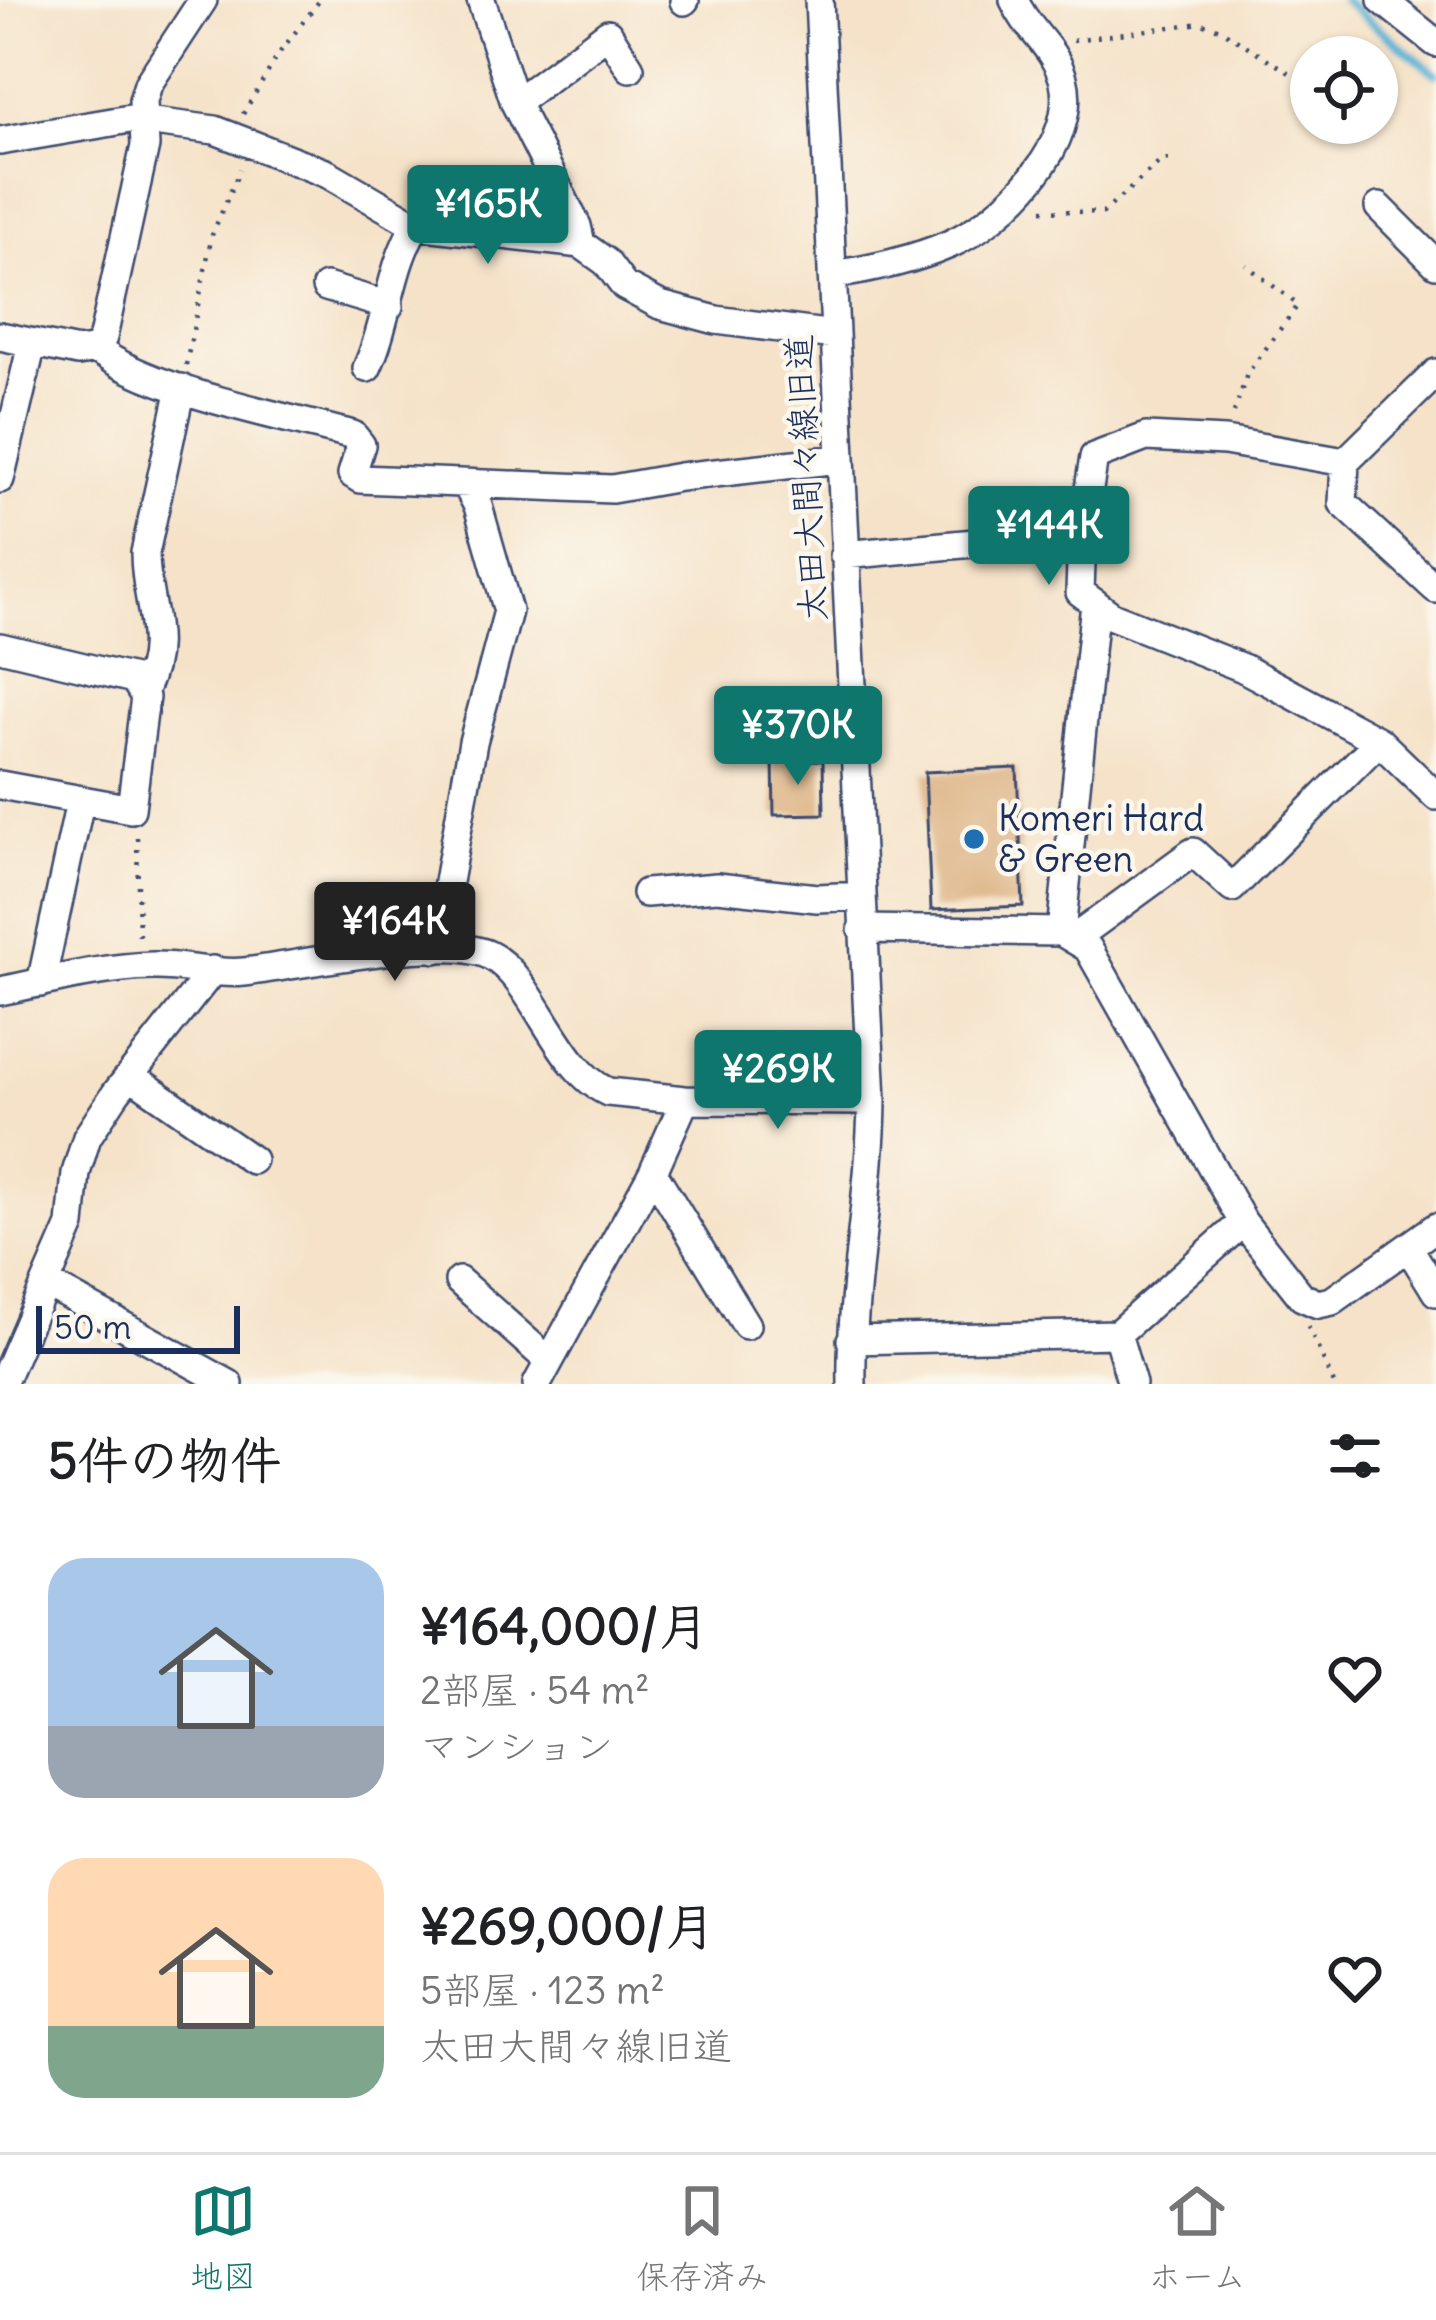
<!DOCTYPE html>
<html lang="ja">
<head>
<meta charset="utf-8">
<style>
  body { margin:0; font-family:Delius,"Klee One",sans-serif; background:#f6f6f6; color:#202124; height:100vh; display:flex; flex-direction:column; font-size:45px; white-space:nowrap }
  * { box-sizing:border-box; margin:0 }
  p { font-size:39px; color:#757577 }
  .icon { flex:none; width:66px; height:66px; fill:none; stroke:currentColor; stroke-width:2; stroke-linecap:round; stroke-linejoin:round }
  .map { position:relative; height:1384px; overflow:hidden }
  .sheet { display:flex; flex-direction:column; background:#fff; flex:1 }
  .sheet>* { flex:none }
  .tools { position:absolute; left:1290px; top:36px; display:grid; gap:24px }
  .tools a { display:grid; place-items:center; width:108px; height:108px; border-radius:50%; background:#fff; box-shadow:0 3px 9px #0004; font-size:60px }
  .scale { position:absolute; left:36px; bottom:30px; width:204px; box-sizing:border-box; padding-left:12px; border:6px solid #1b2f5e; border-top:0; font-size:33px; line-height:42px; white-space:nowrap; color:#1b2f5e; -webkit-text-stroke:9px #fbf7ec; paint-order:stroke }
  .price { position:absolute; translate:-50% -102px; padding:0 27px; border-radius:12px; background:#0f766e; color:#fff; font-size:39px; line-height:78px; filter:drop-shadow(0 3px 6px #0008) }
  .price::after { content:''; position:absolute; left:50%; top:72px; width:36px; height:27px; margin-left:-18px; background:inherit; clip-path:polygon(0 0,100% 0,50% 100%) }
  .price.current { background:#222; color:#fff }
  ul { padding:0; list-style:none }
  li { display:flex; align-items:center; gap:36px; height:300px; padding:0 48px }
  li span { display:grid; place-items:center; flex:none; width:336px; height:240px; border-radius:36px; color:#555 }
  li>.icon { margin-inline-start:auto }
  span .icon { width:144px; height:144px; fill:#fffc; stroke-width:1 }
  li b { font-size:51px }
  h2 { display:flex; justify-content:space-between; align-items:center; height:144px; padding:0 48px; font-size:51px }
  .dock { display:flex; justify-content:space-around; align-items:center; height:168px; border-top:3px solid #e0e0e0; background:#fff; font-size:33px; color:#757577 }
  .dock a { display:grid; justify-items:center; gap:6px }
  .dock .current { color:#0f766e }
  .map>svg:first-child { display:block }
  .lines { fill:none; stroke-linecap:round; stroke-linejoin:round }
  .stream { stroke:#58b2d6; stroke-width:8 }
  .building { fill:#dbb080 }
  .minor-casing { stroke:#3c4a6e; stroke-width:32 }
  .path { stroke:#3c4a6e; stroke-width:4.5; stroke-dasharray:3 9; stroke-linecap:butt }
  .minor { stroke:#fff; stroke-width:27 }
  .poi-dot { fill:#1f6fb2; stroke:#fbf7ec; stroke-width:4.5 }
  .labels { text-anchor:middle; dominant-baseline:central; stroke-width:9; stroke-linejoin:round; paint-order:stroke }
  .street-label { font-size:36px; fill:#1b2f5e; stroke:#fbf7ec }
  .poi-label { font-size:36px; fill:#1b2f5e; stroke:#fbf7ec; text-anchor:start }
</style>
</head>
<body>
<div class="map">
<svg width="1436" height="1384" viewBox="0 0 1436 1384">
  <rect width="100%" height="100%" fill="#fbf7ec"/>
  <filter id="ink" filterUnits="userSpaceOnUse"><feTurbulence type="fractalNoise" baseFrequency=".00833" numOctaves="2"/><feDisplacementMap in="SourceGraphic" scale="24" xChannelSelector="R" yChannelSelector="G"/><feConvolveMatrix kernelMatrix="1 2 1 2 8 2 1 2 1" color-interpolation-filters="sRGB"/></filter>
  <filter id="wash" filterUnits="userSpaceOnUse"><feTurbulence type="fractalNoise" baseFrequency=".004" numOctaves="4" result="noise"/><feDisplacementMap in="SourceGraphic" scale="48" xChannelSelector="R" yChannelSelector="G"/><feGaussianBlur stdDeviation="2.7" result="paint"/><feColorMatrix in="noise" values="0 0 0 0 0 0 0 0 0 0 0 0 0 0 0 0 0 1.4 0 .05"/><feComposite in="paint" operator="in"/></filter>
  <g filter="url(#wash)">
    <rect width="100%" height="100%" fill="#f5e2c8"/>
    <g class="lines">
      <path class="stream" d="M 1343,0 L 1436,74"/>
    </g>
    <g id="blocks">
      <path class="building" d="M 823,760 L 824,814 L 774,815 L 773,761 Z
        M 1017,768 L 1023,906 L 931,910 L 925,772 Z"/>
    </g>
  </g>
  <g filter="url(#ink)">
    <use href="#blocks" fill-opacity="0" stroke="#3c4a6e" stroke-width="3"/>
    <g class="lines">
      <defs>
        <path id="minor" d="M 481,0 L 515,103 L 577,226 L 581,244
          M 819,0 L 872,1101 C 871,1196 850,1289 852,1384
          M 1382,0 L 1436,43
          M 684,1 L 685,0
          M 515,103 L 608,33 L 630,68
          M 0,141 L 130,119 L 215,130 L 328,174 L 416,225 L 581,244 L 606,262 L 624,286 L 660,305 L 716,320 L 834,335
          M 1379,207 L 1436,264
          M 832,275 C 869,270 916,259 950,244 C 1004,220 1081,143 1063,78 C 1053,45 1028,32 1014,0
          M 326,287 L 389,306
          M 0,336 L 78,352 L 97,349 C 145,390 288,417 353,435 L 361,445 L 352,474 L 360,479 L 612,489 L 680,477 L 839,459
          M 97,349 L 103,337 L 145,146 L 143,101 L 148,84 L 203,0
          M 367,368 C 388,323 390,266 416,225
          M 1436,373 L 1345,462 L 1343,503 L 1436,589
          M 1345,462 L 1225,441 L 1146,437 L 1094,457 L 1082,533 L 1080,592 L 1112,616 L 1243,668 L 1379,741 L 1436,796
          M 0,479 L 32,344
          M 844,555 L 1082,533
          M 0,647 L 134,679 L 145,697 L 131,809 L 0,785
          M 144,690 C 169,637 145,607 145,553 L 181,388
          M 646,893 L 717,887 L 817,898 L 861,896
          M 862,929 L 1061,932 L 1088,948 L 1243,1222 L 1302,1297 L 1318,1304 L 1332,1301 L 1436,1227
          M 1061,932 L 1095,603
          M 1075,938 L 1193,852 L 1232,888 L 1379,741
          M 436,949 L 473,742 L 508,611 L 478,506 L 466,484
          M 41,983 L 80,802
          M 0,991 C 49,981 103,967 153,966 C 184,965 214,975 244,972 C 298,966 443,933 489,955 C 534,977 557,1070 608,1092 L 685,1100 L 872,1101
          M 130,1075 L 252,1160
          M 653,1172 L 746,1325
          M 1409,1248 L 1436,1292
          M 459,1281 L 549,1361
          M 46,1283 L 229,1384
          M 1117,1334 L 1132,1384
          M 851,1340 L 1117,1334 L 1243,1222
          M 2,1384 L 71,1225 L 76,1173 L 87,1137 L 116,1093 L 213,970
          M 537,1384 L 653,1172 L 685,1100"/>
      </defs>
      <use href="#minor" class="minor-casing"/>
      <path class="path" d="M 1073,40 L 1201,23 L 1220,29 L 1296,77
        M 243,114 L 280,52 L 320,0
        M 1042,210 L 1103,213 L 1162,160 L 1177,158
        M 186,365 L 212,235 L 240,169
        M 1234,413 L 1247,374 L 1298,305 L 1246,265
        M 137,837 L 139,940
        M 1308,1326 L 1334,1384"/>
      <use href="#minor" class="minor"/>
    </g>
  </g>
  <circle class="poi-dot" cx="974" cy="839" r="12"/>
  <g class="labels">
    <g class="street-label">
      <text transform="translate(806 478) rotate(-93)">太田大間々線旧道</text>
    </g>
    <g class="poi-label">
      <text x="998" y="818">Komeri Hard<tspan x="998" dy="41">&amp; Green</tspan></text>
    </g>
  </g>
</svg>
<div class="tools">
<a><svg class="icon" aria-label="locate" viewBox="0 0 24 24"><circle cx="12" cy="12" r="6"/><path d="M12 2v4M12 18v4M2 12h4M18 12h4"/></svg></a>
</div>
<div class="scale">50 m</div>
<b class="price" style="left:488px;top:267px">¥165K</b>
<b class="price" style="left:1049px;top:588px">¥144K</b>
<b class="price" style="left:798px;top:788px">¥370K</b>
<b class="price current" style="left:395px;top:984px">¥164K</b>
<b class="price" style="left:778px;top:1132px">¥269K</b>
</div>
<section class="sheet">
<h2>5件の物件<svg class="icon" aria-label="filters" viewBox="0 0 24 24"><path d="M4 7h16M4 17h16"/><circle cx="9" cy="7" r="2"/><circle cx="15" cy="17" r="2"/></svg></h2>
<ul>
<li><span style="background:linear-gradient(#a9c7e8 70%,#9aa5b1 0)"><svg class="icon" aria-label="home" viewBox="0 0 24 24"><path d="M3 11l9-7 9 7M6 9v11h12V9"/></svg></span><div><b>¥164,000/月</b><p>2部屋 · 54 m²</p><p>マンション</p></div><svg class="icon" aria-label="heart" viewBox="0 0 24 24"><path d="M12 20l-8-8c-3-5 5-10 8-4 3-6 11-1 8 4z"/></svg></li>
<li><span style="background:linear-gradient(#ffd9b3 70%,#7fa58c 0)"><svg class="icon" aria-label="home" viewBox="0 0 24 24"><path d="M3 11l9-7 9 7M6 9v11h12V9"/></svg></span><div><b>¥269,000/月</b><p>5部屋 · 123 m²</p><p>太田大間々線旧道</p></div><svg class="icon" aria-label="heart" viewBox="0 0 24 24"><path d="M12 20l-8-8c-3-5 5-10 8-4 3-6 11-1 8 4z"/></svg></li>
</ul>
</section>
<nav class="dock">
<a class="current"><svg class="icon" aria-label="map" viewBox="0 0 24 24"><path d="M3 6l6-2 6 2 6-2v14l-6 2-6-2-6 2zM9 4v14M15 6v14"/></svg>地図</a>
<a><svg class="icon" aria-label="saved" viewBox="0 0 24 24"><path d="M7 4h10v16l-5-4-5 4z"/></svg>保存済み</a>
<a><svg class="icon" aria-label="home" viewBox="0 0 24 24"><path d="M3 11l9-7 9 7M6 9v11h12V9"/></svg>ホーム</a>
</nav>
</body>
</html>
